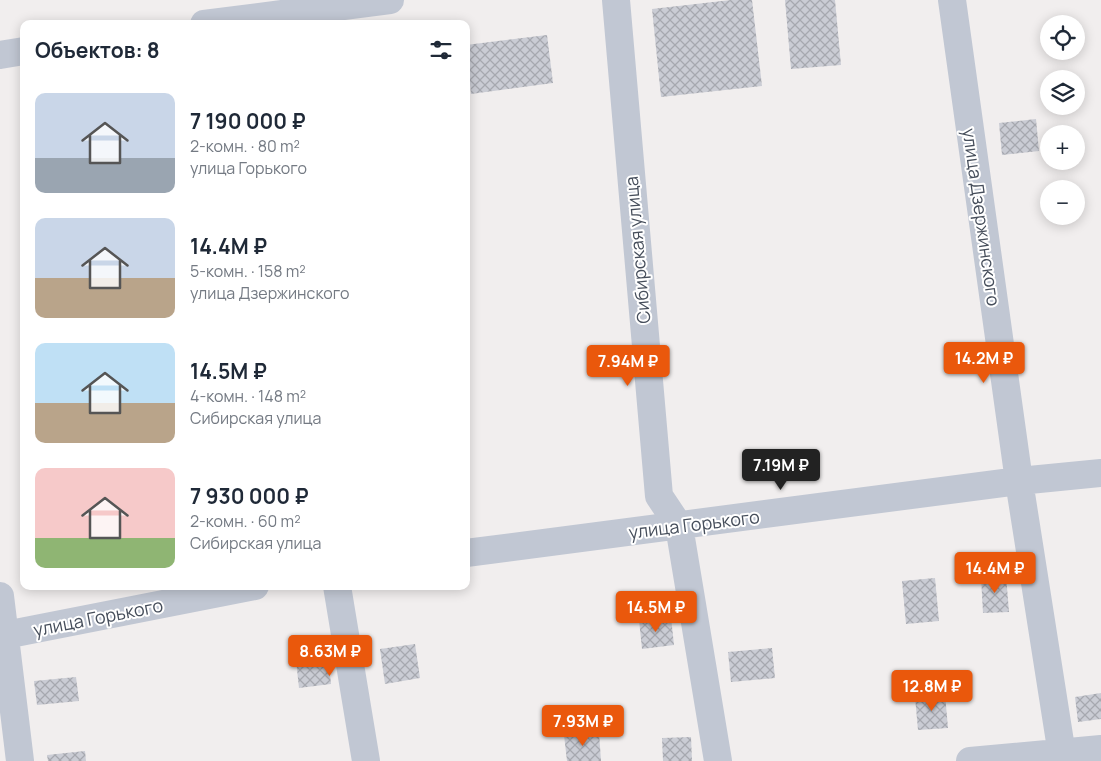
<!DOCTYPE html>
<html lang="ru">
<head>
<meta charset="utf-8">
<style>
  body { margin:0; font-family:Manrope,sans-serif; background:#f6f6f7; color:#1f2937; height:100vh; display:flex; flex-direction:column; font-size:19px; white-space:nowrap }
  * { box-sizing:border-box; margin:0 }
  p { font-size:16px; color:#747a83 }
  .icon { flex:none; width:28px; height:28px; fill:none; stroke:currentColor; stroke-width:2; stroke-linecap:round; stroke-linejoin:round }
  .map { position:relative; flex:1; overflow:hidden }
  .drawer { position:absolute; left:20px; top:20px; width:450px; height:570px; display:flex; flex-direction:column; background:#fff; border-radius:10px; box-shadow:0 2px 12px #0003 }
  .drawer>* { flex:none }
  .controls { position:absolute; left:1040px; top:15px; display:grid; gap:10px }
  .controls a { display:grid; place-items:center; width:45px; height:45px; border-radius:50%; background:#fff; box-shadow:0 2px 12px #0003; font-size:25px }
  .price { position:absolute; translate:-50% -42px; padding:0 11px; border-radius:5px; background:#ea580c; color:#fff; font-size:16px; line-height:32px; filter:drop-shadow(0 1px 2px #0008) }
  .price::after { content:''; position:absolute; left:50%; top:30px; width:15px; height:11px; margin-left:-8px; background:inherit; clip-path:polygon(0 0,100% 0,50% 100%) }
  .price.active { background:#222; color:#fff }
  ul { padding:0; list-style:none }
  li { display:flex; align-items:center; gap:15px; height:125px; padding:0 15px }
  li span { display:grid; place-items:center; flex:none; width:140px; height:100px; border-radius:10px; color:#555 }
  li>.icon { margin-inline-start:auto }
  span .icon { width:60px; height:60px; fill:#fffc; stroke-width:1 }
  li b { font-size:21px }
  h2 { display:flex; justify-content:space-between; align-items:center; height:60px; padding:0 15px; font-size:21px }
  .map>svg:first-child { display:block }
  .building { fill:url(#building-cross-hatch) }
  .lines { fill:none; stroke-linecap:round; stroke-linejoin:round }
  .minor { stroke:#c1c7d3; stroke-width:28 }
  .labels { text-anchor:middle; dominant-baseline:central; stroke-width:4; stroke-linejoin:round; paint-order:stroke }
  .street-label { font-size:18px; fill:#464e5b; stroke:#fff }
</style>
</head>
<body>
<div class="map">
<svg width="1101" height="761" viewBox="0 0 1101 761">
  <defs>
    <pattern id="building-cross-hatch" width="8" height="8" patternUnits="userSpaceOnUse" patternTransform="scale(1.25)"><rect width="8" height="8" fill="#caccd4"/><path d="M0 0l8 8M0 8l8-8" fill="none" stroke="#a6a8af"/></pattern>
  </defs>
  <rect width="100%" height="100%" fill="#f1eeee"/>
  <path class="building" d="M 731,0 L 752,0 L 762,86 L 661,97 L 652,9 Z
    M 785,0 L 835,0 L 841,65 L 791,69 Z
    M 547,35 L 553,83 L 471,94 L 466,45 Z
    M 1036,119 L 1039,151 L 1002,155 L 999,123 Z
    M 1006,575 L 1009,612 L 983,613 L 981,577 Z
    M 935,578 L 939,621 L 906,624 L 902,581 Z
    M 671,617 L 674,645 L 642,649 L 639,620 Z
    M 415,644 L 420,678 L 385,684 L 380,649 Z
    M 327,647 L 331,684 L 299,688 L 295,651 Z
    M 772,648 L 775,678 L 731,682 L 728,652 Z
    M 76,677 L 79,701 L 37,705 L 34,681 Z
    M 1101,693 L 1101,719 L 1078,722 L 1075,697 Z
    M 945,694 L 948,728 L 918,730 L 915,697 Z
    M 599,732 L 601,761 L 567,761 L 564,735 Z
    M 691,737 L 692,761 L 663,761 L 662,738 Z
    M 85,751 L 86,761 L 48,761 L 47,755 Z"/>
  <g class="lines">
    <path class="minor" d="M 616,0 L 659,496 L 679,526 L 718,761
      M 952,0 L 1019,481 L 1063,761
      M 204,24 L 390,0
      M 0,55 L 24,51
      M 466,553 L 1019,481 L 1101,473
      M 337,586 L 366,761
      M 0,596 L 20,761
      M 0,636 L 255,586
      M 970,761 L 1101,749"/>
  </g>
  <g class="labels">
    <g class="street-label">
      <text transform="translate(982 217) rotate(82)">улица Дзержинского</text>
      <text transform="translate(637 250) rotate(-95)">Сибирская улица</text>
      <text transform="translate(694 524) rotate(-7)">улица Горького</text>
      <text transform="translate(98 617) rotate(-11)">улица Горького</text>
    </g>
  </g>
</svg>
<div class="controls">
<a><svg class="icon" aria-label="locate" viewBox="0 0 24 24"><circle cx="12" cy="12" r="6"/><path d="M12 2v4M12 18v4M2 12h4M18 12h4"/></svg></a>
<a><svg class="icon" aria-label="layers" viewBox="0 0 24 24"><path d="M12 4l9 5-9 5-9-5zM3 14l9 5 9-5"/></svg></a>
<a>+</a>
<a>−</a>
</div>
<b class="price" style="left:984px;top:384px">14.2M ₽</b>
<b class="price" style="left:628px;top:387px">7.94M ₽</b>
<b class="price active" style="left:781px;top:491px">7.19M ₽</b>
<b class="price" style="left:995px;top:594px">14.4M ₽</b>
<b class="price" style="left:656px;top:633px">14.5M ₽</b>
<b class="price" style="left:330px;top:677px">8.63M ₽</b>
<b class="price" style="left:932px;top:712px">12.8M ₽</b>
<b class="price" style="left:583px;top:747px">7.93M ₽</b>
<section class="drawer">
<h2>Объектов: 8<svg class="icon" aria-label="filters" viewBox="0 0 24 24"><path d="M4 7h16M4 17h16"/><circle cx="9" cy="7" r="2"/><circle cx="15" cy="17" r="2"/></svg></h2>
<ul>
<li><span style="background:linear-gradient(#c9d6e8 65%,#9aa5b1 0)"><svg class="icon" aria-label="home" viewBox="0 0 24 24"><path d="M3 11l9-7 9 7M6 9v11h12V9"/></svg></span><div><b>7 190 000 ₽</b><p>2-комн. · 80 m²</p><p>улица Горького</p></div></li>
<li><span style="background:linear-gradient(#c9d6e8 60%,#b9a48a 0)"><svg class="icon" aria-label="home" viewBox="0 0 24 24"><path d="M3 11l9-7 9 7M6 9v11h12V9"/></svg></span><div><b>14.4M ₽</b><p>5-комн. · 158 m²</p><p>улица Дзержинского</p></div></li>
<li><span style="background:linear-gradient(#bfe0f5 60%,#b9a48a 0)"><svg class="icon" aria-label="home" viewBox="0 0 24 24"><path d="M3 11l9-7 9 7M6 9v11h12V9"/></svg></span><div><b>14.5M ₽</b><p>4-комн. · 148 m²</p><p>Сибирская улица</p></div></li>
<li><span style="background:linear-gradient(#f6c9c9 70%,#8fb573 0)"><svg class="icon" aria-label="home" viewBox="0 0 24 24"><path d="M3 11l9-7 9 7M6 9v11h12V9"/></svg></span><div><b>7 930 000 ₽</b><p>2-комн. · 60 m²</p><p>Сибирская улица</p></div></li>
</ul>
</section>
</div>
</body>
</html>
